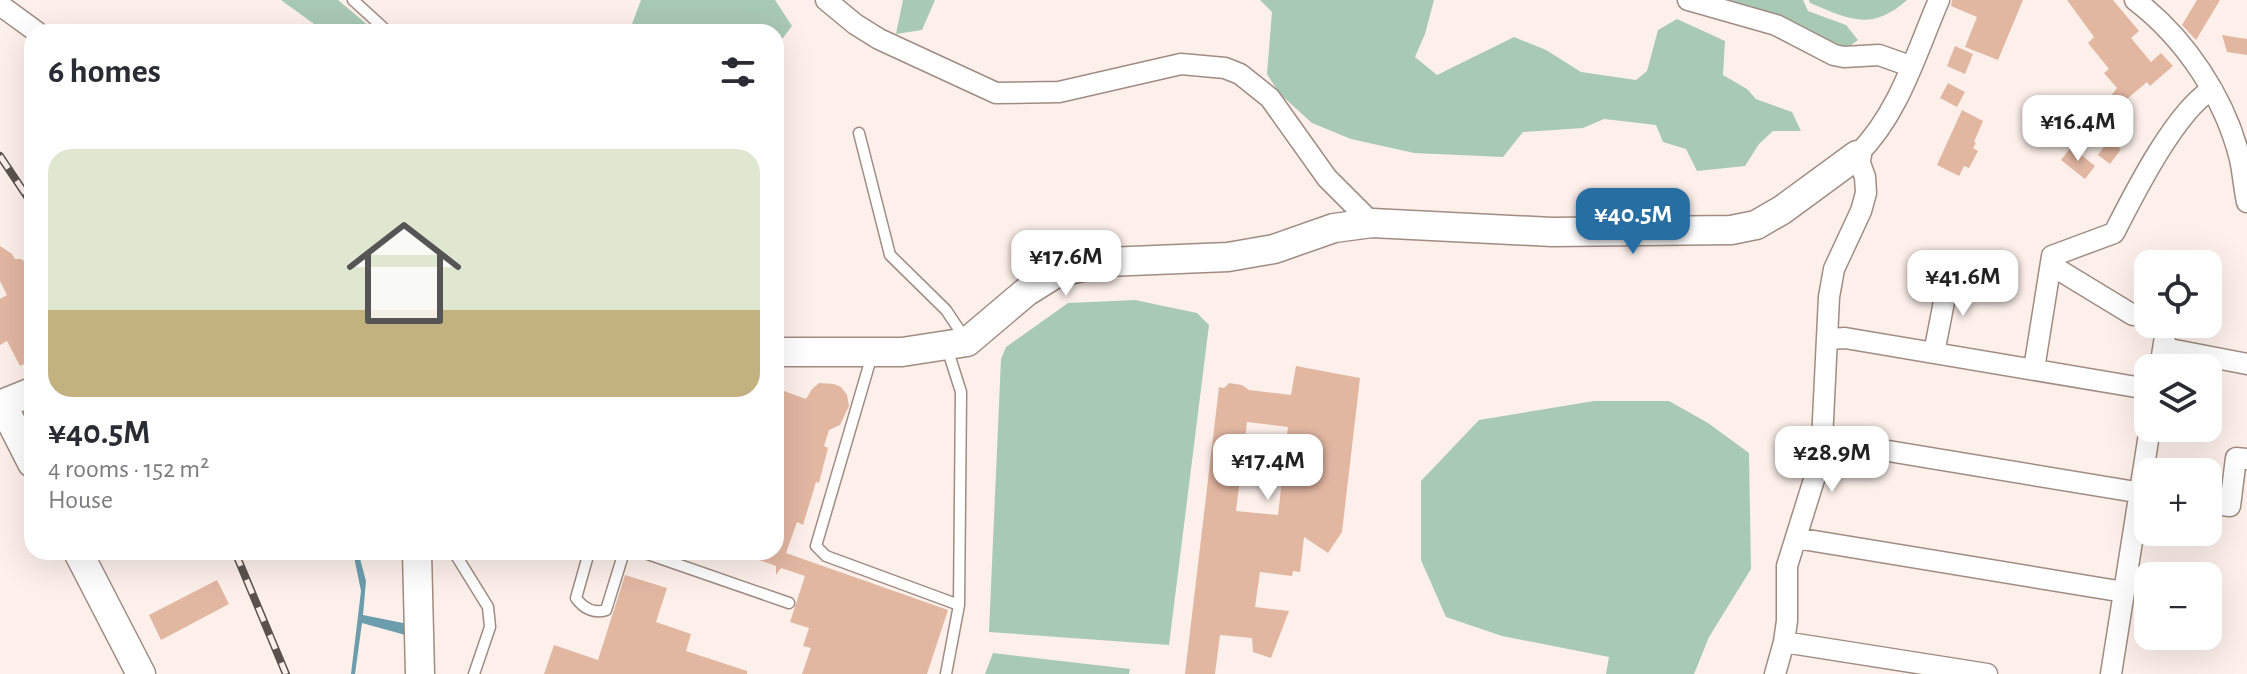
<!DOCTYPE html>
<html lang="en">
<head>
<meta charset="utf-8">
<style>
  body { margin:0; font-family:"Alegreya Sans",sans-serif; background:#f2f2f3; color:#2b2b33; height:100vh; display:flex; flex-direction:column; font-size:30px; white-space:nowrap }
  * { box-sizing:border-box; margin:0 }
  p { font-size:26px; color:#7c7c81 }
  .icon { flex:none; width:44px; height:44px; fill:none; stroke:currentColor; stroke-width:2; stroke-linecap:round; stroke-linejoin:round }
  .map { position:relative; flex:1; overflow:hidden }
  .sheet { position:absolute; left:24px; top:24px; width:760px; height:536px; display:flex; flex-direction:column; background:#fff; border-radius:24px; box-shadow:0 8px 32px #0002 }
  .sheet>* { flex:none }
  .buttons { position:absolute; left:2134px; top:250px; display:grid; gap:16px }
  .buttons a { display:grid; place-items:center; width:88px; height:88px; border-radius:16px; background:#fff; box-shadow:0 8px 32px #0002; font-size:40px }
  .price { position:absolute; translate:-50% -68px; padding:0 18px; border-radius:16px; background:#fff; color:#222; font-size:26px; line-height:52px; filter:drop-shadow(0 2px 4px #0008) }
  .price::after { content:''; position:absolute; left:50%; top:48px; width:24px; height:18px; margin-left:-12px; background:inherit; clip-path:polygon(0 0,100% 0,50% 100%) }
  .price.on { background:#276ea3; color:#fff }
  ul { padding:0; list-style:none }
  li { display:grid; align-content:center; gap:16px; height:424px; padding:0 24px }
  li+li { border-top:2px solid #e1e1e2 }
  li span { display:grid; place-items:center; height:248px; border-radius:24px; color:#555 }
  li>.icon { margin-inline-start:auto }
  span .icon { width:144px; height:144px; fill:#fffc; stroke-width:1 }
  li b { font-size:34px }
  h2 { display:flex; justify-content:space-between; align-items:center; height:96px; padding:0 24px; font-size:34px }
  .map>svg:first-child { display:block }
  .green { fill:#a8c9b4 }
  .water { fill:#6c9dad }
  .building { fill:#e2b7a2; fill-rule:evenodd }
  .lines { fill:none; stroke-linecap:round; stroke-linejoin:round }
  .lane-casing { stroke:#9f8c83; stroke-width:13 }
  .street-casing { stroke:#9f8c83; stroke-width:23 }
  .secondary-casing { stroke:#9f8c83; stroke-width:31 }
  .lane { stroke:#fff; stroke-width:10 }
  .street { stroke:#fff; stroke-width:20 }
  .secondary { stroke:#fff; stroke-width:28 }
  .rail-casing { stroke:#5b524e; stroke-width:8 }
  .rail { stroke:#fdf0ea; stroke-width:5; stroke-dasharray:15; stroke-linecap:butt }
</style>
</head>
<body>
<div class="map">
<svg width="2247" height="674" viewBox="0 0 2247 674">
  <rect width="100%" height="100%" fill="#fdf0ea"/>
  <path class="green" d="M 281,0 L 338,0 L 376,32 L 325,32 Z
    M 641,0 L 775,0 L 792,26 L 776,47 L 776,32 L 629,32 Z
    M 903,0 L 935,0 L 922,30 L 896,34 Z
    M 1260,0 L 1434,0 L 1425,34 L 1415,57 L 1437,75 L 1514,37 L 1546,50 L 1581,72 L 1636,80 L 1647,71 L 1658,30 L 1677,19 L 1725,41 L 1723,75 L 1747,89 L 1756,99 L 1792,112 L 1801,131 L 1773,131 L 1759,144 L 1745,166 L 1697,171 L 1686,149 L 1663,142 L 1656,125 L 1604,119 L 1583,128 L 1523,132 L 1503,157 L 1414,153 L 1351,139 L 1312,123 L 1279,93 L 1267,74 L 1272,12 Z
    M 1729,0 L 1803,0 L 1808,11 L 1846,25 L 1858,40 L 1846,49 L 1824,42 Z
    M 1809,0 L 1907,0 C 1871,32 1849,19 1810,3 Z
    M 1135,300 L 1197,313 L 1209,325 L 1169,645 L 989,632 L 1001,359 L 1006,347 L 1068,303 Z
    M 1594,401 L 1669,401 L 1708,423 L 1749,453 L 1751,569 L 1709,637 L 1694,674 L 1606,674 L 1609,657 L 1502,636 L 1446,617 L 1421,560 L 1421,481 L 1479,420 Z
    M 993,653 L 1130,669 L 1129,674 L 985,674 Z"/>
  <path class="water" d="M 353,552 L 358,552 L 359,555 L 366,581 L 363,615 L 423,627 L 420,639 L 362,623 L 355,674 L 351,674 L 361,591 Z"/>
  <path class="building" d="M 1952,0 L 2023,0 L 1998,60 L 1965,47 L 1977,17 L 1951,6 Z
    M 2067,0 L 2113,0 L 2139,31 L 2131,38 L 2151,62 L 2161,53 L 2173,66 L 2150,86 L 2147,82 L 2114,110 L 2119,114 L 2102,136 L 2088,125 L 2117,88 L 2104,73 L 2109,69 L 2088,43 L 2094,37 Z
    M 2197,0 L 2220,0 L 2196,40 L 2182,25 Z
    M 2222,35 L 2247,39 L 2247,55 L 2227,52 Z
    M 1955,46 L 1973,54 L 1965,74 L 1947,66 Z
    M 1948,83 L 1965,92 L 1957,107 L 1940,98 Z
    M 1962,110 L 1983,121 L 1974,142 L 1976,143 L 1973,148 L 1978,151 L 1969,168 L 1964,166 L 1959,176 L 1937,165 Z
    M 2109,140 L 2121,149 L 2110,164 L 2098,155 Z
    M 2071,147 L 2095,166 L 2085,179 L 2061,160 Z
    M 0,246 L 12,254 L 15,259 L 21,259 L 32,266 L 32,360 L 20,366 L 7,341 L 0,345 L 0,299 L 7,295 L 0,281 Z
    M 1296,366 L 1360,378 L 1342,532 L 1328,553 L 1304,537 L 1300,572 L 1293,571 L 1292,576 L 1260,572 L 1255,607 L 1289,611 L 1271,658 L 1253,652 L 1252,638 L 1220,635 L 1215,674 L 1185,674 L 1219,387 L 1224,388 L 1229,383 L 1242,385 L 1249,390 L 1291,395 ZM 1247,422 L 1288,427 L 1278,515 L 1236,511 Z
    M 819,383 L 834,384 L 841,387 L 847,395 L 849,406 L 840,425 L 829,430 L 824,446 L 828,448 L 819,483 L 816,482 L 803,525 L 797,522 L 786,553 L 948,610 L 927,674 L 802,674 L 811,648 L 803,646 L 809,628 L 790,622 L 805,576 L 781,568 L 776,575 L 776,566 L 742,554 L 742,552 L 776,552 L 776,388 L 806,399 L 812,389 Z
    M 625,575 L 667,588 L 656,622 L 691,634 L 686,651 L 747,671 L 747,674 L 544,674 L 554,645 L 598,660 Z
    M 217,580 L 229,604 L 161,640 L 149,615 Z"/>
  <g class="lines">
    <defs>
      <path id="lane" d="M 353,0 L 388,32
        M 859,133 L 890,255 L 946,310 L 966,340
        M 872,355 L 816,546 L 826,556 L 959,605
        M 454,552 L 488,607 L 490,627 L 474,674
        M 589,552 L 576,598 C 583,608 594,614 606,610 L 624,552
        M 642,552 L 789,603
        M 946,674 L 959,605 L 961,392 L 947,348"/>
      <path id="street" d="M 826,0 L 855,24 L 879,39 L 996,93 L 1059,92 L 1181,64 L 1225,68 L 1240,74 L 1270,98 L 1327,178 L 1372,223
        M 1688,0 L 1776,25 L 1834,55 L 1844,57 L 1879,55 L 1910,66
        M 2135,0 C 2185,38 2225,98 2240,159 C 2243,173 2244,188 2247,202
        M 0,5 L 37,32
        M 2051,268 L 2059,270 L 2133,315 L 2148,315
        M 1829,339 L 1845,338 L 2148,389
        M 2164,348 L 2247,364
        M 1934,353 L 1949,276
        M 2160,368 L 2167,324
        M 2034,369 L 2052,256 L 2114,233 C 2134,194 2175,112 2211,90
        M 1822,440 L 2148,494
        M 2208,503 L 2230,506 L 2236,458 L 2247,459
        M 1796,538 L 2124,592
        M 1784,642 L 1987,674
        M 1775,674 L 1784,642 L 1787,621 L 1787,566 L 1817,470 L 1822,440 L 1829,297 L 1834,269 L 1861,211 L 1866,193 L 1865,177 L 1857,155 C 1899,114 1916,53 1939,0
        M 2111,674 L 2150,428"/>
      <path id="secondary" d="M 776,352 L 902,352 L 967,342 L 1026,292 L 1058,272 L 1107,262 L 1228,257 L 1274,249 L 1334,228 L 1372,223 L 1552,232 L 1731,230 L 1756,225 L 1782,210 L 1857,155
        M 32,392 L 2,404 L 32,463
        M 78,552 L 141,674
        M 417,552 L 420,674"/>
    </defs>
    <use href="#lane" class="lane-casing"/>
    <use href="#street" class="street-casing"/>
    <use href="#secondary" class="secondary-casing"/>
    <use href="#lane" class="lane"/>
    <use href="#street" class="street"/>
    <use href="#secondary" class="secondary"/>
    <defs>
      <path id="rail" d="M 0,156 L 32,204
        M 235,552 L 286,674"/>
    </defs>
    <use href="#rail" class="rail-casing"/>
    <use href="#rail" class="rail"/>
  </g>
</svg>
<div class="buttons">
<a><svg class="icon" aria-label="locate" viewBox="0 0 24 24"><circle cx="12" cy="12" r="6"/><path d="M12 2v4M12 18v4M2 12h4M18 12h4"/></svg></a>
<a><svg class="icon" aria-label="layers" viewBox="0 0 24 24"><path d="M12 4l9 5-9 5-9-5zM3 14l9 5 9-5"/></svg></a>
<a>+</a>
<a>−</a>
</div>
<b class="price" style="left:2078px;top:163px">¥16.4M</b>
<b class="price on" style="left:1633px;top:256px">¥40.5M</b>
<b class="price" style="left:1066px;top:298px">¥17.6M</b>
<b class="price" style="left:1963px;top:318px">¥41.6M</b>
<b class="price" style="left:1832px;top:494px">¥28.9M</b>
<b class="price" style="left:1268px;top:502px">¥17.4M</b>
<section class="sheet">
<h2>6 homes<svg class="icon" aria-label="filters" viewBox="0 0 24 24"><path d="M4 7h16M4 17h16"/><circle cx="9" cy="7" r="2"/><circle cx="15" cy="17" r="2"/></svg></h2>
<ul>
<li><span style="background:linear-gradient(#dfe7d0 65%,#c2b280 0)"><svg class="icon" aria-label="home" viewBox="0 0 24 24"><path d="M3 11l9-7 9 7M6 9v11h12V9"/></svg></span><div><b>¥40.5M</b><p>4 rooms · 152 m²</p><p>House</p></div></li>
</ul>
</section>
</div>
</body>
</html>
